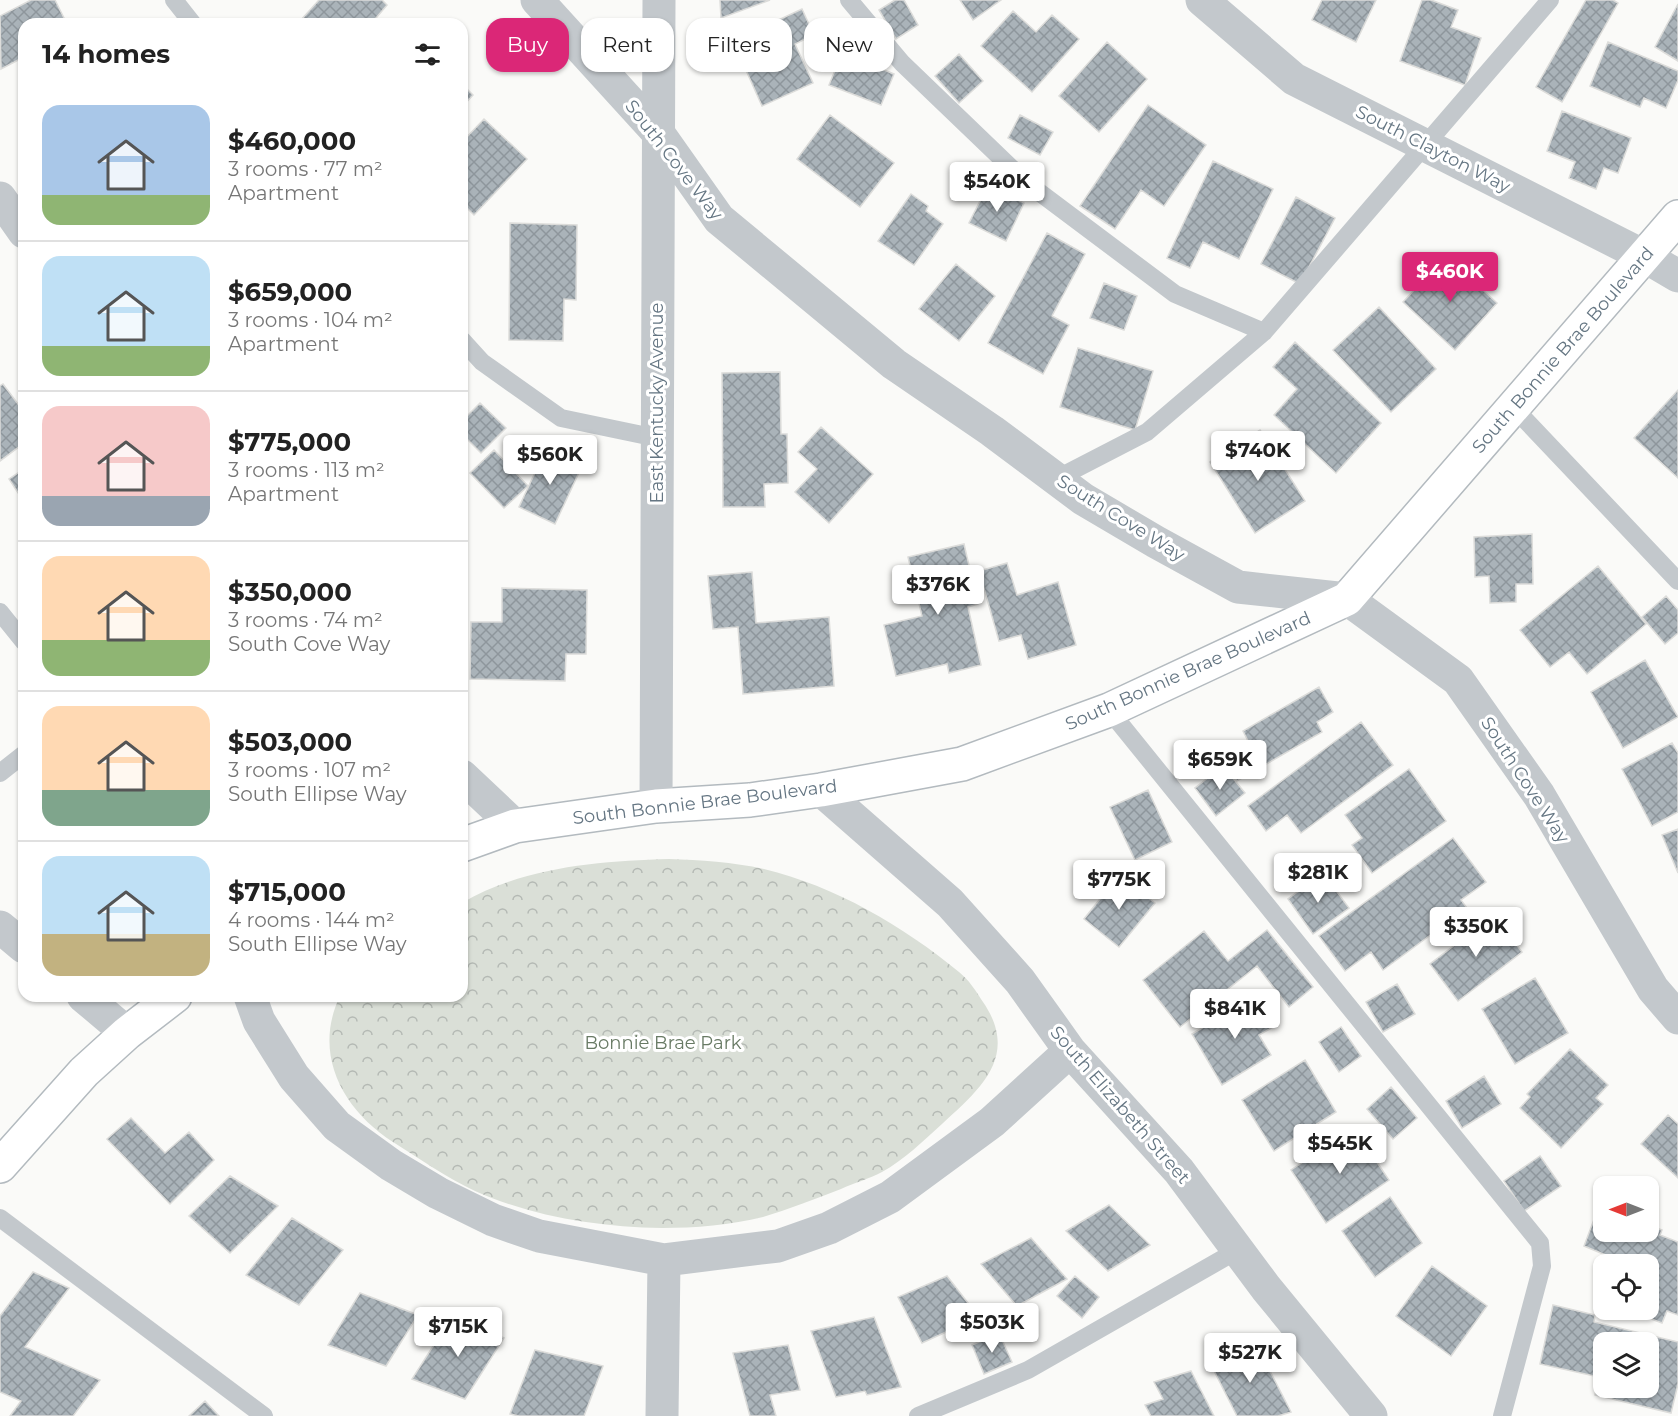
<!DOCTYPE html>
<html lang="en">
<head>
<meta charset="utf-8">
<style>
  body { margin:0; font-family:Montserrat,sans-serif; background:#f6f6f6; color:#222; height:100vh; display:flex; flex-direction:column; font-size:22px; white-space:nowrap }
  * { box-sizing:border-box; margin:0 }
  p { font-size:20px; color:#767676 }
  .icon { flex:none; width:33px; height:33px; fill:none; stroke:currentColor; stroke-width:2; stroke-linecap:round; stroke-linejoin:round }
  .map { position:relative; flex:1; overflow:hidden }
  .drawer { position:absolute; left:18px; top:18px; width:450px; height:984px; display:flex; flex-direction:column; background:#fff; border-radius:18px; box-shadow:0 2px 4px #0004 }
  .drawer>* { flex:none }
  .hud { position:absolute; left:486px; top:18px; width:570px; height:54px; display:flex; gap:12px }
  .needle { width:39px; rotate:270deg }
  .fabs { position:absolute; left:1593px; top:1176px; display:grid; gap:12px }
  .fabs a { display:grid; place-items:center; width:66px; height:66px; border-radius:12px; background:#fff; box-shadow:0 2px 4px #0004; font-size:30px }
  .price { position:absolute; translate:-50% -51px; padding:0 14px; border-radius:6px; background:#fff; color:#222; font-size:20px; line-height:39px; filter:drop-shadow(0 2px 3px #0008) }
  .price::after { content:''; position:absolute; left:50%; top:36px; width:18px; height:14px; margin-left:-9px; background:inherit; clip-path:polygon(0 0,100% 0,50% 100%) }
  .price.active { background:#db2777; color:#fff }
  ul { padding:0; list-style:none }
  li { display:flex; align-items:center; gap:18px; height:150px; padding:0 24px }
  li+li { border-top:2px solid #e0e0e0 }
  li span { display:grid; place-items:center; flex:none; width:168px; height:120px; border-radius:18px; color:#555 }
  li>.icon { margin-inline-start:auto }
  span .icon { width:72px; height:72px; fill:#fffc; stroke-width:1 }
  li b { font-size:26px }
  h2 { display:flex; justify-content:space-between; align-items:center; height:72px; padding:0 24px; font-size:26px }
  .tag { padding:0 21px; border-radius:18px; background:#fff; box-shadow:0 2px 4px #0004; font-size:21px; line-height:54px }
  .tag.active { background:#db2777; color:#fff }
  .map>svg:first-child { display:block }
  .park { fill:url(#park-crowns) }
  .building { fill:url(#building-cross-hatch); stroke:#dcdcda; stroke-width:1.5; fill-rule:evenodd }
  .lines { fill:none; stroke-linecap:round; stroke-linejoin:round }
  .secondary-casing { stroke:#b3babf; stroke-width:36 }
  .lane { stroke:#c3c8cc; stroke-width:18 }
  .street { stroke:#c3c8cc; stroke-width:33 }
  .secondary { stroke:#fff; stroke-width:33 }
  .labels { text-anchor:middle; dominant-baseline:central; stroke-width:6; stroke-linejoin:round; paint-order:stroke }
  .street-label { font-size:18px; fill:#657683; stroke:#fff }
  .park-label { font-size:18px; fill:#687a64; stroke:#fff }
</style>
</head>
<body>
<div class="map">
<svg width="1678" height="1416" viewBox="0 0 1678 1416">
  <defs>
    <pattern id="park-crowns" width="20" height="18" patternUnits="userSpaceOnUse" patternTransform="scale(1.5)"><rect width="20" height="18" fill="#dadfd7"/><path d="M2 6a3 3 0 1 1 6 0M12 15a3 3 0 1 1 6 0" fill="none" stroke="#b4b9b4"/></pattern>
    <pattern id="building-cross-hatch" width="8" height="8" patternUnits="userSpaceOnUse" patternTransform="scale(1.5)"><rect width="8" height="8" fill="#aab3b9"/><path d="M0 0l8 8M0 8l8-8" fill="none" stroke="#8e969c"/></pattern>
  </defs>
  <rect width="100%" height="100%" fill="#fafaf8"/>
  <path class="park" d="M 669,859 C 700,860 733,862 764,869 C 835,886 903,926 959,972 C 969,980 976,991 983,1002 C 1020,1056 980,1089 942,1124 C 923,1141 904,1160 882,1172 C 869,1179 854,1183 841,1189 C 815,1199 789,1209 763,1217 C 731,1225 695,1228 662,1228 C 598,1227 534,1217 475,1191 C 447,1178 420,1159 393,1142 C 343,1110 312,1054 340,996 L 462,996 L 462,903 C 523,867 599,861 669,859 Z"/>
  <path class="building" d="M 31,0 L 55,0 L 67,24 L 24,24 L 24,57 L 1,69 L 0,16 Z
    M 319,0 L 382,0 L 387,5 L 371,24 L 303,24 L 300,21 Z
    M 720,0 L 770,0 L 721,18 Z
    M 895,0 L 904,0 L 918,25 L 896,39 L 879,10 Z
    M 960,0 L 1001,0 L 973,20 Z
    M 1322,0 L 1376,0 L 1356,42 L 1312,20 Z
    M 1422,0 L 1431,0 L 1458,10 L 1451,27 L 1481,38 L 1465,85 L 1400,61 Z
    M 1586,0 L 1613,0 L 1618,3 L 1562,102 L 1536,87 Z
    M 1678,4 L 1678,61 L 1655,47 Z
    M 802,9 L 814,35 L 795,44 L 813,83 L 762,106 L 733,41 Z
    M 1013,11 L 1036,32 L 1052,15 L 1079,39 L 1032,92 L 981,46 Z
    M 1107,42 L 1147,79 L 1099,132 L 1059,96 Z
    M 1608,42 L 1678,71 L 1678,80 L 1666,108 L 1644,98 L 1640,107 L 1590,86 Z
    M 842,53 L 894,74 L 881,105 L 829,85 Z
    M 959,54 L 983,81 L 959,103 L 935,76 Z
    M 462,84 L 473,95 L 462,107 Z
    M 1148,105 L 1206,145 L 1164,206 L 1141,190 L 1115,229 L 1080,206 Z
    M 1562,111 L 1631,138 L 1618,173 L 1604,168 L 1596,189 L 1569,178 L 1575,162 L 1547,151 Z
    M 830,115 L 894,163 L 860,207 L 797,159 Z
    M 1020,115 L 1053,132 L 1040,155 L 1008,138 Z
    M 484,119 L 527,159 L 474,215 L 462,203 L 462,142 Z
    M 1213,161 L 1273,189 L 1239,259 L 1203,242 L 1190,268 L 1167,258 Z
    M 988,185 L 1024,203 L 1006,241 L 969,223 Z
    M 911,194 L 928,206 L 926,211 L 943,224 L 914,265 L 878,241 Z
    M 1296,197 L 1335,218 L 1300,284 L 1261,264 Z
    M 510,223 L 577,225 L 576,300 L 564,299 L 563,341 L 509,340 Z
    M 1047,233 L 1085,254 L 1052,316 L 1069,325 L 1043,374 L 988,343 Z
    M 1446,256 L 1497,303 L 1455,350 L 1403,302 Z
    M 956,264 L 995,296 L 959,341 L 919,309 Z
    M 1104,283 L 1137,296 L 1124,330 L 1090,318 Z
    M 1379,307 L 1436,369 L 1391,412 L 1333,350 Z
    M 1295,342 L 1381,423 L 1336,473 L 1274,415 L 1297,389 L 1273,367 Z
    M 1078,348 L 1153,371 L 1135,430 L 1060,407 Z
    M 780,372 L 781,434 L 787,434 L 788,483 L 764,484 L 765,507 L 723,507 L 722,373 Z
    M 3,384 L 24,412 L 24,443 L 0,461 L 0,386 Z
    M 1678,390 L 1678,478 L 1634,438 Z
    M 480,403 L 506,428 L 481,453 L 462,434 L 462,421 Z
    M 821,427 L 873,474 L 829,523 L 795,492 L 817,469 L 798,452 Z
    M 1260,430 L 1305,501 L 1255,533 L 1210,462 Z
    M 546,449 L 582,466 L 555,524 L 519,507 Z
    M 494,450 L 528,486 L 504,508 L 470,473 Z
    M 24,469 L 24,502 L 9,479 Z
    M 1532,534 L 1533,584 L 1516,584 L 1516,602 L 1490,603 L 1489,576 L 1475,577 L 1474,537 Z
    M 964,544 L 978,604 L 968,607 L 981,665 L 949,673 L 947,664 L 896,676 L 884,625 L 922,616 L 908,557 Z
    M 1007,563 L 1017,595 L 1058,582 L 1076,645 L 1028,659 L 1021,635 L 999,641 L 979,571 Z
    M 1598,566 L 1646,624 L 1587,674 L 1569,652 L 1550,667 L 1520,630 Z
    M 752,572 L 756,623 L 829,617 L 834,686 L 743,694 L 738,627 L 713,629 L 708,576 Z
    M 502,588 L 587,590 L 586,654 L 566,654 L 565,681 L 470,679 L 471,622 L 502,622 Z
    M 1666,596 L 1678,610 L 1678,633 L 1665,644 L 1642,617 Z
    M 1645,660 L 1678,717 L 1623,748 L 1591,692 Z
    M 1319,687 L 1333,712 L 1317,722 L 1322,732 L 1237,781 L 1223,756 L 1248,741 L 1243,731 Z
    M 1361,722 L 1393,765 L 1301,833 L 1287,815 L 1266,831 L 1248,806 Z
    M 1672,743 L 1678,753 L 1678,812 L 1652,826 L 1622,769 Z
    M 1223,766 L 1245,793 L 1216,816 L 1195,788 Z
    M 1409,769 L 1446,821 L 1372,873 L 1352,845 L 1362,838 L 1345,815 Z
    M 1148,790 L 1172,842 L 1135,860 L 1110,807 Z
    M 1678,829 L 1678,873 L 1662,835 Z
    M 1453,838 L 1486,882 L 1461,900 L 1467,908 L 1383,970 L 1371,952 L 1345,971 L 1319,936 Z
    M 1323,873 L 1349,908 L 1313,934 L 1288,899 Z
    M 1119,875 L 1155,903 L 1119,947 L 1084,919 Z
    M 1494,915 L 1522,952 L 1458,1001 L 1430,964 Z
    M 1267,930 L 1313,987 L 1289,1007 L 1257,966 L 1180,1027 L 1143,980 L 1204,931 L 1228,961 Z
    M 1535,978 L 1568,1033 L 1515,1064 L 1482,1009 Z
    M 1397,984 L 1415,1014 L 1383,1032 L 1366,1002 Z
    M 1255,996 L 1273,1027 L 1259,1035 L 1271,1055 L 1222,1085 L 1192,1034 Z
    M 1341,1027 L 1361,1056 L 1339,1072 L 1319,1042 Z
    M 1570,1049 L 1608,1085 L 1596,1098 L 1603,1104 L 1561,1148 L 1520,1108 L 1530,1097 L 1527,1094 Z
    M 1305,1060 L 1336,1112 L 1274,1151 L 1242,1100 Z
    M 1484,1076 L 1501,1104 L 1462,1128 L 1446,1101 Z
    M 1391,1087 L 1417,1118 L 1393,1139 L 1367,1109 Z
    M 1668,1115 L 1678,1124 L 1678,1178 L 1641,1144 Z
    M 131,1118 L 165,1153 L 189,1132 L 214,1160 L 170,1204 L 107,1139 Z
    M 1354,1128 L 1389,1180 L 1326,1223 L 1291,1170 Z
    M 1540,1156 L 1561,1186 L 1524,1211 L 1504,1181 Z
    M 230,1176 L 278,1206 L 230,1253 L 189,1216 Z
    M 1390,1197 L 1422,1243 L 1375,1277 L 1342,1231 Z
    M 1109,1205 L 1150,1245 L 1108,1271 L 1066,1231 Z
    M 1599,1206 L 1604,1207 L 1604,1232 L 1648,1232 L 1648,1225 L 1662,1230 L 1660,1235 L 1678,1242 L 1678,1315 L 1667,1311 L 1662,1323 L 1630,1311 L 1648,1310 L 1648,1264 L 1627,1264 L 1584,1246 Z
    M 292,1218 L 343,1250 L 299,1305 L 246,1275 Z
    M 1031,1238 L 1067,1279 L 1017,1306 L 981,1264 Z
    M 1432,1266 L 1487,1306 L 1451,1356 L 1396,1316 Z
    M 33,1272 L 69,1288 L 25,1347 L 100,1380 L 73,1416 L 10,1416 L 21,1401 L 0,1392 L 0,1316 Z
    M 947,1276 L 979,1317 L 922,1343 L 898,1297 Z
    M 1075,1276 L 1099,1297 L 1082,1318 L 1057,1296 Z
    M 360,1293 L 418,1315 L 386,1366 L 328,1345 Z
    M 1553,1305 L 1595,1315 L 1594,1322 L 1678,1342 L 1678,1384 L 1671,1413 L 1595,1395 L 1599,1377 L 1540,1364 ZM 1604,1342 L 1648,1342 L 1648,1388 L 1604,1388 Z
    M 874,1317 L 901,1387 L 867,1395 L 865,1391 L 836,1397 L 811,1331 Z
    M 451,1318 L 504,1338 L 465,1399 L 412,1379 Z
    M 999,1333 L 1012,1362 L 984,1374 L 972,1345 Z
    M 788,1345 L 800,1390 L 770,1395 L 776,1416 L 750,1416 L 733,1353 Z
    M 1257,1346 L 1291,1412 L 1278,1416 L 1237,1416 L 1209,1361 Z
    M 535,1350 L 603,1366 L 584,1416 L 519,1416 L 510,1414 Z
    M 1191,1371 L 1214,1416 L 1151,1416 L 1145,1405 L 1163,1399 L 1154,1382 Z
    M 205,1401 L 219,1416 L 189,1416 Z"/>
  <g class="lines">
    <defs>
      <path id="secondary" d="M 462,845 L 515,826 L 656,806 L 750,800 L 821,790 L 962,764 L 1109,710 L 1347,599 L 1678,217
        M 0,1166 L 84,1072 L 127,1033 L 175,996"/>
    </defs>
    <use href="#secondary" class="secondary-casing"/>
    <path class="lane" d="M 174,0 L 193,24
      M 849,0 L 902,63 L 1027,183 L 1175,294 L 1264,332
      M 462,340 L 482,362 L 561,418 L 657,438
      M 1513,407 L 1678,581
      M 1056,479 L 1147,432 L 1264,332 L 1550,0
      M 0,612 L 24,642
      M 1109,710 L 1540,1243 L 1542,1266 L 1502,1416
      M 0,773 L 24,754
      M 0,1218 L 264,1416
      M 918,1416 L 1028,1370 L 1238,1250"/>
    <path class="street" d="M 537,0 L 659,134 L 719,219 L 894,364 L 992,431 L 1083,499 L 1156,542 L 1238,587 L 1347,599 L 1458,680 L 1539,795 L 1653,989 L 1678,1018
      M 1202,0 L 1294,79 L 1644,256 L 1678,276
      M 0,198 L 24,232
      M 462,776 L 515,826
      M 821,790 L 950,903 L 1020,981 L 1070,1051 L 1179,1171 L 1266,1288 L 1371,1416
      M 656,806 L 659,0
      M 0,927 L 24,947
      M 83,996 L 127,1033
      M 250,996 L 259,1021 L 294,1077 L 337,1126 L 391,1165 L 438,1193 L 493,1220 L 539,1236 L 664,1260 L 778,1246 L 829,1228 L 890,1197 L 992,1122 L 1070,1051
      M 662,1416 L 664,1260"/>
    <use href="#secondary" class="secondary"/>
  </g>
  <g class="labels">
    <g class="street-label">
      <text transform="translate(1433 149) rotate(27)">South Clayton Way</text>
      <text transform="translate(674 160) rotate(52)">South Cove Way</text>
      <text transform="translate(1563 350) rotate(-49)">South Bonnie Brae Boulevard</text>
      <text transform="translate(657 403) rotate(-90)">East Kentucky Avenue</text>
      <text transform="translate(1121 518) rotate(32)">South Cove Way</text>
      <text transform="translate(1188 671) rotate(-24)">South Bonnie Brae Boulevard</text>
      <text transform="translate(1525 780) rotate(57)">South Cove Way</text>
      <text transform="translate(705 802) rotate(-7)">South Bonnie Brae Boulevard</text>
      <text transform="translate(1120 1105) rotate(49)">South Elizabeth Street</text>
    </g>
    <g class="park-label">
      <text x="663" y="1043">Bonnie Brae Park</text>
    </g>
  </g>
</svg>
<div class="fabs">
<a><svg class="needle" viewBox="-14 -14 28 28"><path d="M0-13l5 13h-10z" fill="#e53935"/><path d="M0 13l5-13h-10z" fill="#767676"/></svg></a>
<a><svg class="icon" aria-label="locate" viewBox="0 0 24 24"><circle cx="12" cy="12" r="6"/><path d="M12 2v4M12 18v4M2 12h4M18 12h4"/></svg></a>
<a><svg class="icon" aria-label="layers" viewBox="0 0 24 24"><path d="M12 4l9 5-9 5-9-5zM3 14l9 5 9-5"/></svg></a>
</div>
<b class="price" style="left:997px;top:213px">$540K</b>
<b class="price active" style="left:1450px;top:303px">$460K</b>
<b class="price" style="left:1258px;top:482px">$740K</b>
<b class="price" style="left:550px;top:486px">$560K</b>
<b class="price" style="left:938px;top:616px">$376K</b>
<b class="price" style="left:1220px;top:791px">$659K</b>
<b class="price" style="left:1318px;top:904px">$281K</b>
<b class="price" style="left:1119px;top:911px">$775K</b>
<b class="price" style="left:1476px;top:958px">$350K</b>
<b class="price" style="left:1235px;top:1040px">$841K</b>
<b class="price" style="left:1340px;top:1175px">$545K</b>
<b class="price" style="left:992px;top:1354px">$503K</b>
<b class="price" style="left:458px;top:1358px">$715K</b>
<b class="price" style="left:1250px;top:1384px">$527K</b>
<div class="hud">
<a class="tag active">Buy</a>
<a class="tag">Rent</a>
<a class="tag">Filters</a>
<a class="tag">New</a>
</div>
<section class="drawer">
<h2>14 homes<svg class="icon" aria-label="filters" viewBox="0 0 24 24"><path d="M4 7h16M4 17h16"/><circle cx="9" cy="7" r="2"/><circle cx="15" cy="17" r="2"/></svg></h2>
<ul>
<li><span style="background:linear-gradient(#a9c7e8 75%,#8fb573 0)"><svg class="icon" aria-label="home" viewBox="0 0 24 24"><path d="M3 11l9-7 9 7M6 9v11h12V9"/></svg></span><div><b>$460,000</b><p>3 rooms · 77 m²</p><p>Apartment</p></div></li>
<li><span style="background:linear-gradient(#bfe0f5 75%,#8fb573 0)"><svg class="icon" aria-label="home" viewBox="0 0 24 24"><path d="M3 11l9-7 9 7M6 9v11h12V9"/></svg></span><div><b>$659,000</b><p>3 rooms · 104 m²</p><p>Apartment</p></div></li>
<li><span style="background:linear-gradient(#f6c9c9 75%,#9aa5b1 0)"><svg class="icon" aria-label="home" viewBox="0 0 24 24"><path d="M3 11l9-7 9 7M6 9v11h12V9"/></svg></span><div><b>$775,000</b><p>3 rooms · 113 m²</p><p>Apartment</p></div></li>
<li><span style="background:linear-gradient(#ffd9b3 70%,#8fb573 0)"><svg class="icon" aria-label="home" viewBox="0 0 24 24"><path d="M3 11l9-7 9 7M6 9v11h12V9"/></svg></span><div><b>$350,000</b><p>3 rooms · 74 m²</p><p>South Cove Way</p></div></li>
<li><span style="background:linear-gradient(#ffd9b3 70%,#7fa58c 0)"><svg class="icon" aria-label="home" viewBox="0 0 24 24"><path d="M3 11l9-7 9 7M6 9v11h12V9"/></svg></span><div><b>$503,000</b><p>3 rooms · 107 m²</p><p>South Ellipse Way</p></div></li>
<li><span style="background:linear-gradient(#bfe0f5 65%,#c2b280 0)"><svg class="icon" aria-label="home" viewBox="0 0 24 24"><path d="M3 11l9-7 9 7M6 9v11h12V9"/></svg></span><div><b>$715,000</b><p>4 rooms · 144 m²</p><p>South Ellipse Way</p></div></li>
</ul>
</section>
</div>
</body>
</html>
